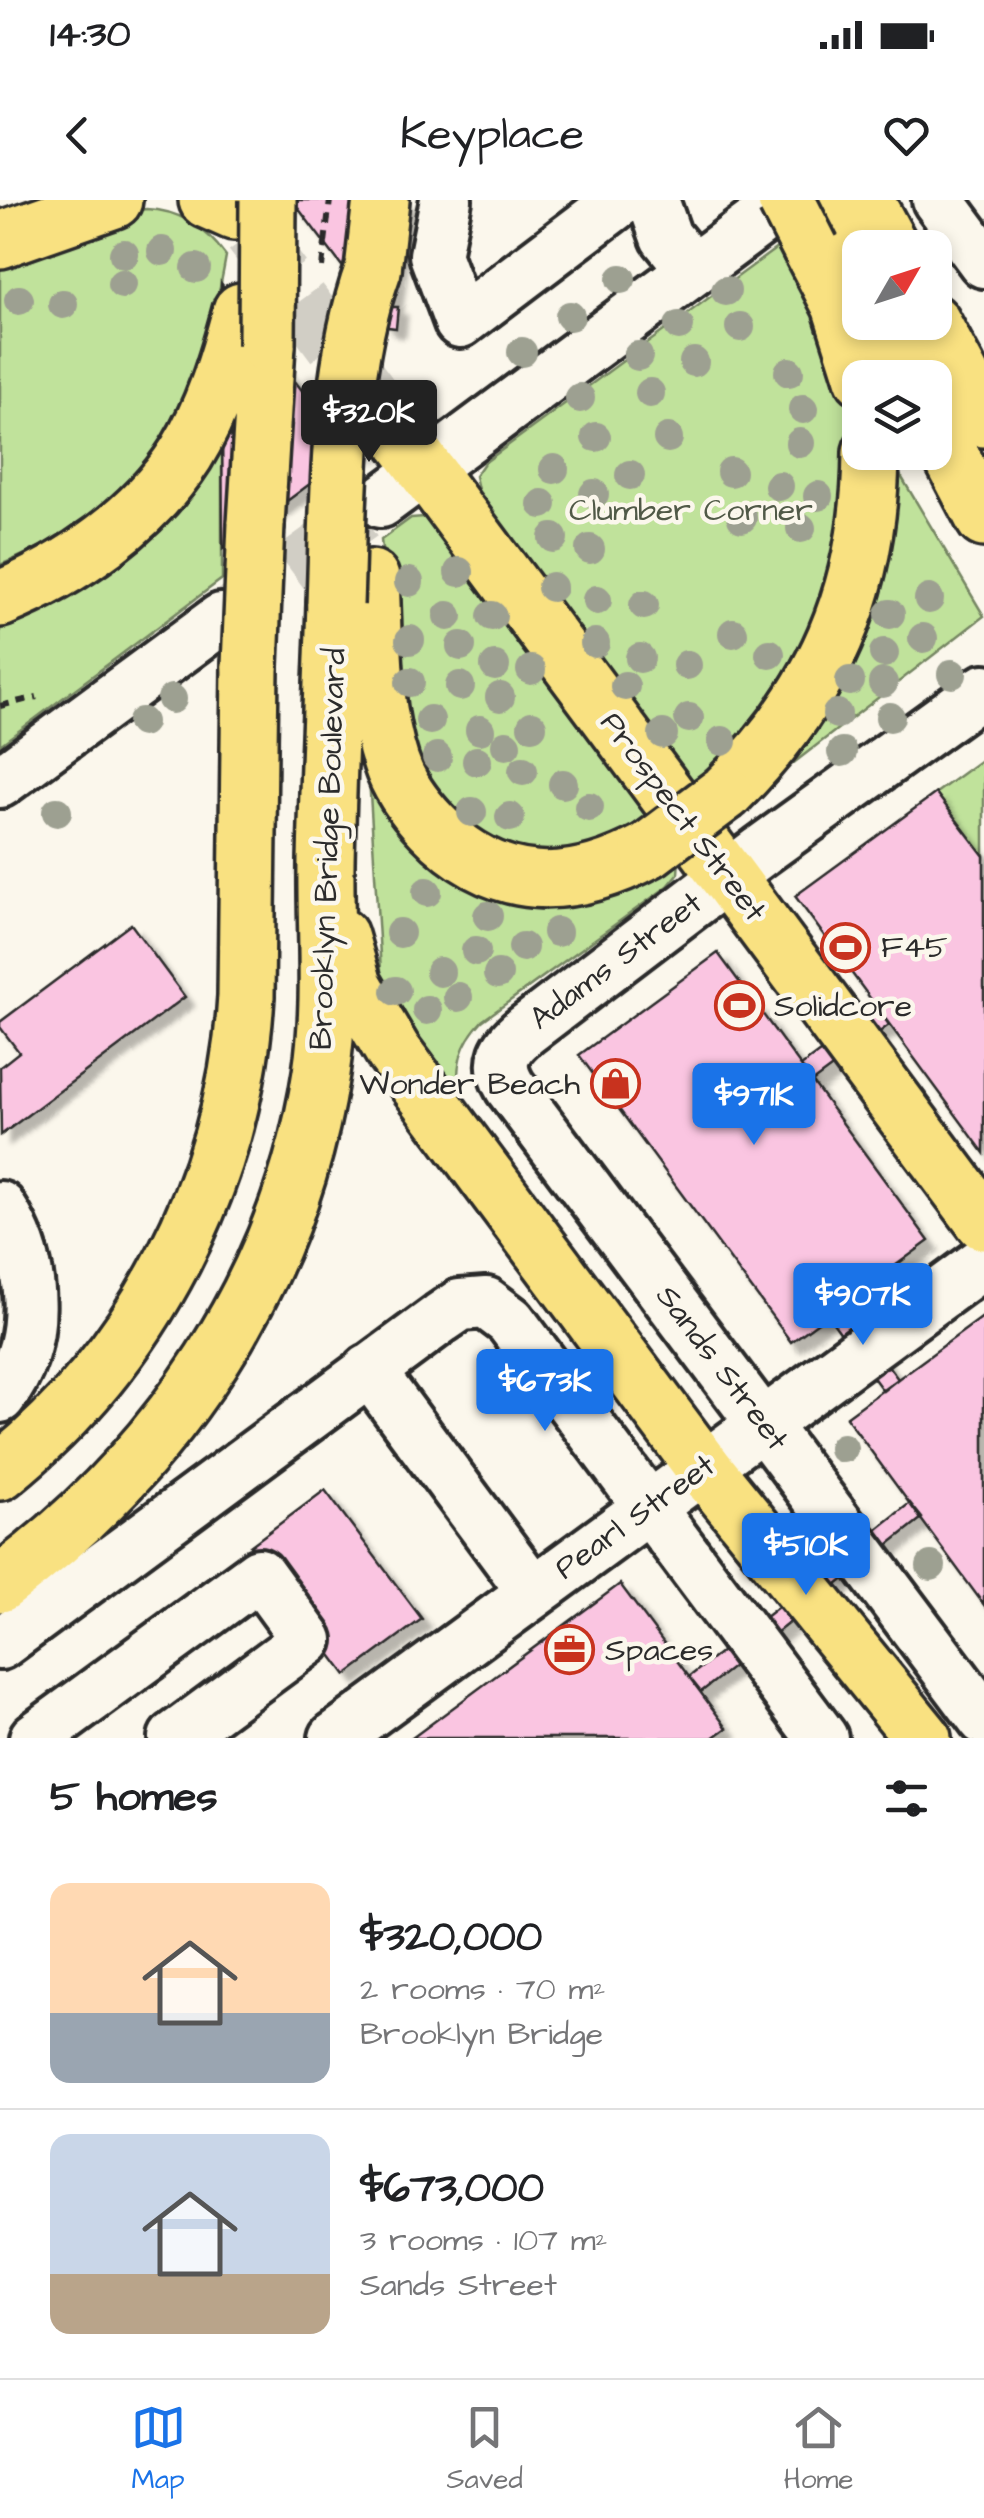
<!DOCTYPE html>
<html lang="en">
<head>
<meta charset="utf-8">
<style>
  body { margin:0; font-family:"Architects Daughter",sans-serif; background:#f6f6f6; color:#202124; height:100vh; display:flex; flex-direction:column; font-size:38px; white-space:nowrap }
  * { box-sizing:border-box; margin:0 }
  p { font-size:32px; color:#757577 }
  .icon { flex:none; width:55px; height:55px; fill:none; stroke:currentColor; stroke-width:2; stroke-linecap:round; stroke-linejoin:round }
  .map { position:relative; height:1538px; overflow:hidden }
  .drawer { display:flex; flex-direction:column; background:#fff; flex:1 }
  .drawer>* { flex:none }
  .needle { width:65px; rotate:51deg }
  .fabs { position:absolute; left:842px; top:30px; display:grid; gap:20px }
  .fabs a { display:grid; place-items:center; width:110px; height:110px; border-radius:20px; background:#fff; box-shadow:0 5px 15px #0003; font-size:50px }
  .price { position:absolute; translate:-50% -85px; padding:0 22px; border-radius:10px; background:#1a73e8; color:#fff; font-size:32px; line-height:65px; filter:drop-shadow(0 2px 5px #0008) }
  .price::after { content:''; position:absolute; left:50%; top:60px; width:30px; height:22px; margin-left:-15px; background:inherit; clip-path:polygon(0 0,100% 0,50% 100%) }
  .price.active { background:#222; color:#fff }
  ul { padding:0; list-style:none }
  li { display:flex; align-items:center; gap:30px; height:250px; padding:0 50px }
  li+li { border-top:2px solid #e0e0e0 }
  li span { display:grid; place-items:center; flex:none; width:280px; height:200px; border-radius:20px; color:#555 }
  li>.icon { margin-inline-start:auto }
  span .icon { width:120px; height:120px; fill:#fffc; stroke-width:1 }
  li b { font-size:42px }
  h2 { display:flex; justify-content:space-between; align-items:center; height:120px; padding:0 50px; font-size:42px }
  .status { display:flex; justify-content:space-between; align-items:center; height:70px; padding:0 50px; background:#fff; direction:ltr }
  .status svg { height:28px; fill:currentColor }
  header { display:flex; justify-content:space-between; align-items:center; height:130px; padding:0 50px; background:#fff; font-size:45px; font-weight:600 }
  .tabs { display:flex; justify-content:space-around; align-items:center; height:140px; border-top:2px solid #e0e0e0; background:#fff; font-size:28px; color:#757577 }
  .tabs a { display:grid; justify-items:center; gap:5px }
  .tabs .active { color:#1a73e8 }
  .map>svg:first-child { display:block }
  .green { fill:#c0e29b; stroke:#768663; stroke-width:2.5 }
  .building { fill:#fac5e1; stroke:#2b2b2b; stroke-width:2.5; filter:url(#shadow) }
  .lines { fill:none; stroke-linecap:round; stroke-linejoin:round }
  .minor-tunnel { stroke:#d1cec5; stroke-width:50; stroke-dasharray:50 25; stroke-linecap:butt }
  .major-tunnel { stroke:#d1cec5; stroke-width:55; stroke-dasharray:55 28; stroke-linecap:butt }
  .minor-casing { stroke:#2b2b2b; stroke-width:58 }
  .major-casing { stroke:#2b2b2b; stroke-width:62 }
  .highway-casing { stroke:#2b2b2b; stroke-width:62 }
  .path { stroke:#2b2b2b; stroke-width:6; stroke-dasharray:10 8; stroke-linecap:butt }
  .minor { stroke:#fbf7ec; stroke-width:50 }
  .major { stroke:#f9e181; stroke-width:55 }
  .highway { stroke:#f9e181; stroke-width:55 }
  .highway-bridge-casing { stroke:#2b2b2b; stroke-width:62; stroke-linecap:butt }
  .path-bridge { stroke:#2b2b2b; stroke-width:6; stroke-dasharray:10 8; stroke-linecap:butt }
  .highway-bridge { stroke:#f9e181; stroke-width:55 }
  .tree { fill:#9da091 }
  .labels { text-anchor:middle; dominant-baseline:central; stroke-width:9; stroke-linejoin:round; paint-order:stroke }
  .park-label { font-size:32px; fill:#505947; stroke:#fbf7ec }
  .street-label { font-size:32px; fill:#2b2b2b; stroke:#fbf7ec }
  .poi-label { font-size:32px; fill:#2b2b2b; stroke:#fbf7ec; text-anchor:start }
</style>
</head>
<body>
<div class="status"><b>14:30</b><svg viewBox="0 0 49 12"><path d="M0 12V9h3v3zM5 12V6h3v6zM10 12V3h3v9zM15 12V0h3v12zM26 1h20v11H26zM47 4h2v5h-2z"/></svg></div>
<header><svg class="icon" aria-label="back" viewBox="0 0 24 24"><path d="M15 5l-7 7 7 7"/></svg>Keyplace<svg class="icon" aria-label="heart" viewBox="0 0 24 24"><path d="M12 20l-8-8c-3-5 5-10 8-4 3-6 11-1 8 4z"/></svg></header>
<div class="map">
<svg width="984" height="1538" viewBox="0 0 984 1538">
  <defs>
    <filter id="shadow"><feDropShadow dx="9" dy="9" stdDeviation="2.5" flood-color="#0004"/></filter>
  </defs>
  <rect width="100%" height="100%" fill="#fbf7ec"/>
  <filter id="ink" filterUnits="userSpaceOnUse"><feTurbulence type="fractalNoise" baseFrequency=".01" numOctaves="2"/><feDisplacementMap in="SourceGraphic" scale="20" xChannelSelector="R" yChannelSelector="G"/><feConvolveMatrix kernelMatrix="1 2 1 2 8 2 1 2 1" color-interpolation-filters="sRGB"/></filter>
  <g filter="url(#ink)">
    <path class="green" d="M 146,9 C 181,10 206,28 226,56 C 200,207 148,305 0,365 L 0,56 L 119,14 Z
      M 789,39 L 847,183 L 857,250 L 827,422 L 701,593 L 479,294 L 475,276 L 484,263 Z
      M 222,247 L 222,379 L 0,545 L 0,423 L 206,269 Z
      M 895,266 L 984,416 L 738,606 Z
      M 424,317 L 431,322 L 656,626 L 639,637 L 531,659 L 466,630 L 405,551 L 381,340 L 411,318 Z
      M 367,545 L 427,656 L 679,659 L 678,674 L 668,686 L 482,821 C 461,843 453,867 461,897 L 386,798 L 381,771 Z
      M 984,558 L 984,656 L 936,593 Z"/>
    <path class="building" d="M 292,0 L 406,0 L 392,107 L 398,107 L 396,128 L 388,127 Z
      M 221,83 L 341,242 L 339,262 L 223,349 Z
      M 936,593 L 984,656 L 984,953 L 795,696 Z
      M 131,724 L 185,797 L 1,935 L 0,867 L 19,852 L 0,827 L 0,822 Z
      M 718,753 L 929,1041 L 791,1142 L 579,855 Z
      M 878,809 L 889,825 L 812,882 L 801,866 Z
      M 843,1104 L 898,1179 L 883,1191 L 828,1116 Z
      M 984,1116 L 984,1405 L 846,1217 Z
      M 325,1290 L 422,1419 L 346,1475 L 250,1346 Z
      M 910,1303 L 922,1318 L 701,1492 L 689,1477 Z
      M 620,1384 L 727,1528 L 713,1538 L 412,1538 Z"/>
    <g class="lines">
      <path class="minor-tunnel" d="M 229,413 L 362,316"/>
      <path class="major-tunnel" d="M 251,34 L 373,198"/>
      <defs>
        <path id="minor" d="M 446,0 L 435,55 L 460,122 L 621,0
          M 653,0 L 666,37 L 693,70
          M 938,0 L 984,62
          M 381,302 L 774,10
          M 984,490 L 761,651 L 526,830 C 505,847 495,862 510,887 L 984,1519
          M 0,582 L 221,419
          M 0,1007 C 37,1064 42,1143 0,1197
          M 369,1170 L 533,1392
          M 0,1444 L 441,1118 L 460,1105 L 486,1103 L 510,1121 L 822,1538
          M 35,1538 L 259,1374 L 307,1440 L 174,1538
          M 335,1538 L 984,1062"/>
        <path id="major" d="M 207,0 L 234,12
          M 0,40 L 114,0
          M 382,211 L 984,1022
          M 703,1267 L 923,1538"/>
        <path id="highway" d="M 818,0 L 859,77
          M 865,0 L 891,48
          M 811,49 L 840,105 L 863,178
          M 373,70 L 381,0
          M 882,122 L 911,178
          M 932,122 L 984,219
          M 935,225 L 984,319
          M 256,324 L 267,145
          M 371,378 C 374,439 372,504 391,562 C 399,587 414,607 432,626 C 497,694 571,692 649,650
          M 0,399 C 71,370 144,320 186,254 C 213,210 228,160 241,111
          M 725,593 C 824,496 870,391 871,252
          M 340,736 L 354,785 L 393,851 L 703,1267
          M 0,1272 C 145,1156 235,981 246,796 L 250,466
          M 0,1384 C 168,1260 289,1082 321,873 C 332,802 325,732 326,661 C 328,576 332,490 335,404"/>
      </defs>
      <use href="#minor" class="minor-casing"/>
      <use href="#major" class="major-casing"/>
      <use href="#highway" class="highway-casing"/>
      <path class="path" d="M 325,43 L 330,0
        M 0,506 L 37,497"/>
      <use href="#minor" class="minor"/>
      <use href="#major" class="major"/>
      <use href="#highway" class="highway"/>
      <defs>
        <path id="highway-bridge" d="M 786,0 L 811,49
          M 267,145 L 268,0
          M 335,404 C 339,298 337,170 373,70
          M 250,466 L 256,324
          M 649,650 L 725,593"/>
      </defs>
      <use href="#highway-bridge" class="highway-bridge-casing"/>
      <path class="path-bridge" d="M 322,67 L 325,43"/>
      <use href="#highway-bridge" class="highway-bridge"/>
    </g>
    <g class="tree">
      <circle cx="162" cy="51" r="15"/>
      <circle cx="124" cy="54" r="15"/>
      <circle cx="196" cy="68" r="15"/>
      <circle cx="621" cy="79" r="15"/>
      <circle cx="122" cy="84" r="15"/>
      <circle cx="726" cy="91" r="15"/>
      <circle cx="19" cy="100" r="15"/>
      <circle cx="63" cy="104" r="15"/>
      <circle cx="570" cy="116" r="15"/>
      <circle cx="679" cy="126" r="15"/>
      <circle cx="740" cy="127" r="15"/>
      <circle cx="522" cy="152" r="15"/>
      <circle cx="638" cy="156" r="15"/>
      <circle cx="694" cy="162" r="15"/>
      <circle cx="789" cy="172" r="15"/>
      <circle cx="650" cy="193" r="15"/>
      <circle cx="580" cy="198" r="15"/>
      <circle cx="803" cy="209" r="15"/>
      <circle cx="596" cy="237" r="15"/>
      <circle cx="668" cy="238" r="15"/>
      <circle cx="800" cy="243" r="15"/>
      <circle cx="554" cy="269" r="15"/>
      <circle cx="731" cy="272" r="15"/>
      <circle cx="630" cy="275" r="15"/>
      <circle cx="779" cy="286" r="15"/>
      <circle cx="594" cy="294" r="15"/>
      <circle cx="818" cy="296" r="15"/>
      <circle cx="542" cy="304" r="15"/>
      <circle cx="742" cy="318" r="15"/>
      <circle cx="801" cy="328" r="15"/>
      <circle cx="553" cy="338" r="15"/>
      <circle cx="590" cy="349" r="15"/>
      <circle cx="459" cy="372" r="15"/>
      <circle cx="409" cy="382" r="15"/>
      <circle cx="552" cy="387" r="15"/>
      <circle cx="929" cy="399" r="15"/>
      <circle cx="597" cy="400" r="15"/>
      <circle cx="644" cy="405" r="15"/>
      <circle cx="890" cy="414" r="15"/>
      <circle cx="448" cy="416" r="15"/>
      <circle cx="492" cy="416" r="15"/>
      <circle cx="733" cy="433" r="15"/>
      <circle cx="923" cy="438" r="15"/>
      <circle cx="410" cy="440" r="15"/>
      <circle cx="595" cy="443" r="15"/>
      <circle cx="461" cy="446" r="15"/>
      <circle cx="884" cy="453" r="15"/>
      <circle cx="770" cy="454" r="15"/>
      <circle cx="640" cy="458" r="15"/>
      <circle cx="687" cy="465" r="15"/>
      <circle cx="495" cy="466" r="15"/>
      <circle cx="531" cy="470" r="15"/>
      <circle cx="952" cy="474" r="15"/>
      <circle cx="850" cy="481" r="15"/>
      <circle cx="410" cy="482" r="15"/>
      <circle cx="883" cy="483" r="15"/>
      <circle cx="460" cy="486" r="15"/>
      <circle cx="625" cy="486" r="15"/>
      <circle cx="500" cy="497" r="15"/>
      <circle cx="172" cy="499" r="15"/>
      <circle cx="837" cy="514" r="15"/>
      <circle cx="890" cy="517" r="15"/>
      <circle cx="689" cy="518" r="15"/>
      <circle cx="430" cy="520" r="15"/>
      <circle cx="142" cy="522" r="15"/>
      <circle cx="532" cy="526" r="15"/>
      <circle cx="480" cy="530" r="15"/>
      <circle cx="663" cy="534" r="15"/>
      <circle cx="722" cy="541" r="15"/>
      <circle cx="506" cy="545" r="15"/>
      <circle cx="842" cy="552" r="15"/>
      <circle cx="437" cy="557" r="15"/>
      <circle cx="477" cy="561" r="15"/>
      <circle cx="523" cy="571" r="15"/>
      <circle cx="563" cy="584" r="15"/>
      <circle cx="589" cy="607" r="15"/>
      <circle cx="57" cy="612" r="15"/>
      <circle cx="472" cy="612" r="15"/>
      <circle cx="510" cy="617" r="15"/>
      <circle cx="427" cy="692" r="15"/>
      <circle cx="488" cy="716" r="15"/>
      <circle cx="557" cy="732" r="15"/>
      <circle cx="400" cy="733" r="15"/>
      <circle cx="523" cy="747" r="15"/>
      <circle cx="476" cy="751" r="15"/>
      <circle cx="440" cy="772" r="15"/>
      <circle cx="498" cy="774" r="15"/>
      <circle cx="396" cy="791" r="15"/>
      <circle cx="458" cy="797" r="15"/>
      <circle cx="427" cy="810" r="15"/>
      <circle cx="843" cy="1248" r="15"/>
      <circle cx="931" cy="1366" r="15"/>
    </g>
  </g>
  <defs>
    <symbol id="stadium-ring" viewBox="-11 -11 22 22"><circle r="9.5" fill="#fbf7ec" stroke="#c8321e" stroke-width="1.5"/><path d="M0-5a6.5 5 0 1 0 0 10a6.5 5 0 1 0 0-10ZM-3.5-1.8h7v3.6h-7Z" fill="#c8321e"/></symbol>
    <symbol id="shop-ring" viewBox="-11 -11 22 22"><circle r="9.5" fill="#fbf7ec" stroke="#c8321e" stroke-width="1.5"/><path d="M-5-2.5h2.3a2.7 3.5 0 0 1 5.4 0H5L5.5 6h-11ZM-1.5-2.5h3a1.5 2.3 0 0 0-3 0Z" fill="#c8321e"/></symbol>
    <symbol id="office-ring" viewBox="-11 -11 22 22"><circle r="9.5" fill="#fbf7ec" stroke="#c8321e" stroke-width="1.5"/><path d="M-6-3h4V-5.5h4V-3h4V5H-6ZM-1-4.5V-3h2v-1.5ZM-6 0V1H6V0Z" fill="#c8321e"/></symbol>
  </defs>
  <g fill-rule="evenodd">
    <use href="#stadium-ring" x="818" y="720" width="55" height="55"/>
    <use href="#stadium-ring" x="712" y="778" width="55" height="55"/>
    <use href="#shop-ring" x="588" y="856" width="55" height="55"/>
    <use href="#office-ring" x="542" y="1422" width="55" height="55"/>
  </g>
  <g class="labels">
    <g class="park-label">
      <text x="691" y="310">Clumber Corner</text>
    </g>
    <g class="street-label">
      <text transform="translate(683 617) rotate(53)">Prospect Street</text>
      <text transform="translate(328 649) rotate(-88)">Brooklyn Bridge Boulevard</text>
      <text transform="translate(616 761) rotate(-37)">Adams Street</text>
      <text transform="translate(722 1168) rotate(53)">Sands Street</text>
      <text transform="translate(635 1317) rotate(-36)">Pearl Street</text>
    </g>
    <g class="poi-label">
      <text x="881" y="747">F45</text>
      <text x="774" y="806">Solidcore</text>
      <text x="580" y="884" text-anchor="end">Wonder Beach</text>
      <text x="605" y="1450">Spaces</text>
    </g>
  </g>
</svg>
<div class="fabs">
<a><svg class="needle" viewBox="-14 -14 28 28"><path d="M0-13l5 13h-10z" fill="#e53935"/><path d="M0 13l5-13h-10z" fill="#757577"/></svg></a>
<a><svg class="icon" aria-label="layers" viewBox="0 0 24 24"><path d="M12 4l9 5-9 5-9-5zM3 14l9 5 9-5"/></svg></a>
</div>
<b class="price active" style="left:369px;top:265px">$320K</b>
<b class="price" style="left:754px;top:948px">$971K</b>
<b class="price" style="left:863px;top:1148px">$907K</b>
<b class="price" style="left:545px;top:1234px">$673K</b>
<b class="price" style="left:806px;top:1398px">$510K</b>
</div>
<section class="drawer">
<h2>5 homes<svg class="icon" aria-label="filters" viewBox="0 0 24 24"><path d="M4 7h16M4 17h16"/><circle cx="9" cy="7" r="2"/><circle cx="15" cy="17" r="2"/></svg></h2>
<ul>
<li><span style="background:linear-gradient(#ffd9b3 65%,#9aa5b1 0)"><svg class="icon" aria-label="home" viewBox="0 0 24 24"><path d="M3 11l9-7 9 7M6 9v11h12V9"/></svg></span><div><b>$320,000</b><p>2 rooms · 70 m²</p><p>Brooklyn Bridge</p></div></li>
<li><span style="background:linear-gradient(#c9d6e8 70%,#b9a48a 0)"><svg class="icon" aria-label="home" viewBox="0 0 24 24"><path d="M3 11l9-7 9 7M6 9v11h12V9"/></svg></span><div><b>$673,000</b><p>3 rooms · 107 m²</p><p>Sands Street</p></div></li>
</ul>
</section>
<nav class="tabs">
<a class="active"><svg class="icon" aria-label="map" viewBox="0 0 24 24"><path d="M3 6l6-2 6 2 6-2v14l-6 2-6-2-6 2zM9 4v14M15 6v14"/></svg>Map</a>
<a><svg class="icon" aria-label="saved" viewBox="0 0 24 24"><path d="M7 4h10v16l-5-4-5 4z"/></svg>Saved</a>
<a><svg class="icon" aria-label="home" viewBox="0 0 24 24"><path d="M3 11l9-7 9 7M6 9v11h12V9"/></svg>Home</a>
</nav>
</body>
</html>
